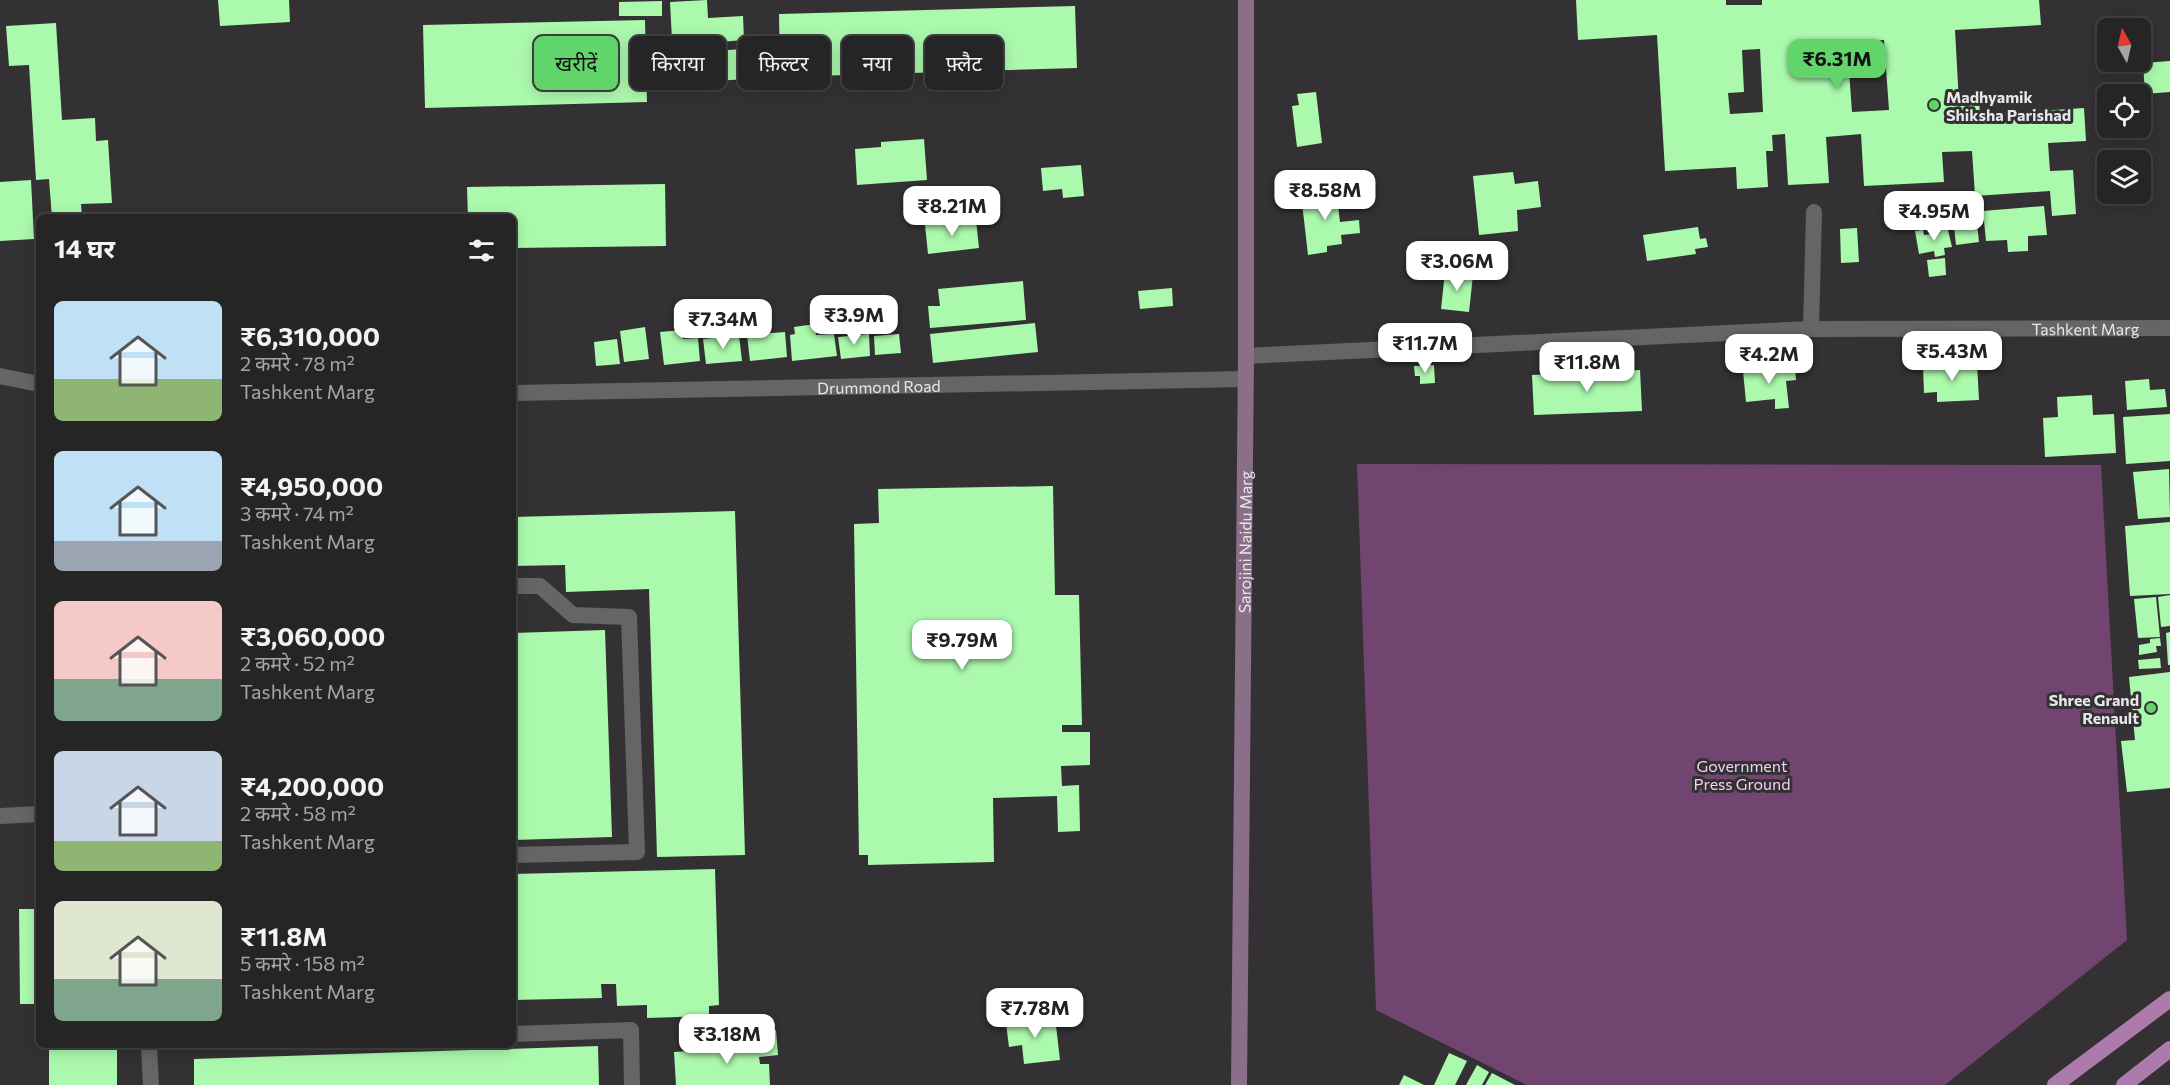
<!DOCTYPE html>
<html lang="hi">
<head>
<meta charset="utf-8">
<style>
  body { margin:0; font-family:Commissioner,"Noto Sans Devanagari",sans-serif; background:#323132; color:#f1f3f6; height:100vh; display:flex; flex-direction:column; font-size:22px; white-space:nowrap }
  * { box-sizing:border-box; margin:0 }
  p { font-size:20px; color:#a4a5a7 }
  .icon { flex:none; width:33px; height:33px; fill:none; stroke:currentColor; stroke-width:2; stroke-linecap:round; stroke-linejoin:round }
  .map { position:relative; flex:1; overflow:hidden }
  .panel { position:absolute; left:36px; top:214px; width:480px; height:834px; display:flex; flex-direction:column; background:#262526; border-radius:9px; box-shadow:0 3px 15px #0003,0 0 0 2px #424243 }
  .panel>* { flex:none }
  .hud { position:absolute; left:534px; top:36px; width:570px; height:54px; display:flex; gap:12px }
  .needle { width:39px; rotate:352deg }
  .fabs { position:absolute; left:2097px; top:18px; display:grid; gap:12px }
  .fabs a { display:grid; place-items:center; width:54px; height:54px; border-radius:9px; background:#262526; box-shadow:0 3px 15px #0003,0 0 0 2px #424243; font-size:30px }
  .price { position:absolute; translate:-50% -51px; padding:0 14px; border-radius:12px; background:#fff; color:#222; font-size:20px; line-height:39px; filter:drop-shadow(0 2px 3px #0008) }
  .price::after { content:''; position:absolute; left:50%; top:36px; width:18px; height:14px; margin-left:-9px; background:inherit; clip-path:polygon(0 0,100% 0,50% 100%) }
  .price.on { background:#61d46a; color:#111 }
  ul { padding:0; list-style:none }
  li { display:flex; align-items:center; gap:18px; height:150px; padding:0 18px }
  li span { display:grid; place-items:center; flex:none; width:168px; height:120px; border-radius:9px; color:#555 }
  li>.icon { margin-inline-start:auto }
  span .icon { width:72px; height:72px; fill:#fffc; stroke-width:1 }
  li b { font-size:26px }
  h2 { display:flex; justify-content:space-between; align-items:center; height:72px; padding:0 18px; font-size:26px }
  .pill { padding:0 21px; border-radius:9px; background:#262526; box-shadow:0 3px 15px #0003,0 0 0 2px #424243; font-size:21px; line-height:54px }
  .pill.on { background:#61d46a; color:#111 }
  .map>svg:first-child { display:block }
  .green { fill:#714570 }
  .building { fill:#abf9ad; fill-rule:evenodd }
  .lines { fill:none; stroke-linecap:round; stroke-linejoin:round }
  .service { stroke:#676467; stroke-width:16 }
  .minor { stroke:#676467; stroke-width:16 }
  .tertiary { stroke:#676467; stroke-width:16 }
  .secondary { stroke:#8a6f89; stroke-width:16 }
  .primary { stroke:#ad7bab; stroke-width:16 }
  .poi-dot { fill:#61d46a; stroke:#333133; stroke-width:2 }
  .labels { text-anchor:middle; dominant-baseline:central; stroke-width:6; stroke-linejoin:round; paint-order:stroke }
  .poi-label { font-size:16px; font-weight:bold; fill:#e8e7e8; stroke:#333133; text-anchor:start }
  .street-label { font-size:16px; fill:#e8e7e8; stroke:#333133 }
  .park-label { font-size:16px; fill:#f4cef2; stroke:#333133 }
</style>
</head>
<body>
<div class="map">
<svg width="2170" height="1085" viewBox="0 0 2170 1085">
  <rect width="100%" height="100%" fill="#333133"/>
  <path class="green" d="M 1357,464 L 2101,465 L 2127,940 L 1945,1085 L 1527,1085 L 1376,1010 Z"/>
  <path class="building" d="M 218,0 L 289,0 L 290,22 L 220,26 Z
    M 707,0 L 708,18 L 743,16 L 744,40 L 709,43 L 711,75 L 674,78 L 670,2 Z
    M 1576,0 L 1726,0 L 1726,5 L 1762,5 L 1762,0 L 2039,0 L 2041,25 L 1955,30 L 1959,102 L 1979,101 L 1980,115 L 2084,108 L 2086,141 L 2048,143 L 2050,171 L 2073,170 L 2076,214 L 2052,216 L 2050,191 L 1975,196 L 1972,151 L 1942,152 L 1944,182 L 1864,186 L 1861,134 L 1826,137 L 1829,183 L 1788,185 L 1785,134 L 1772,135 L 1773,151 L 1766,151 L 1768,187 L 1737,189 L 1736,167 L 1665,171 L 1657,35 L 1578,40 ZM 1884,40 L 1889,110 L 1852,112 L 1847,43 ZM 1760,49 L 1763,112 L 1730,114 L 1728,93 L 1744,92 L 1742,50 Z
    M 662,1 L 662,16 L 619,16 L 619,2 Z
    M 1075,6 L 1077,68 L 780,77 L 779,14 Z
    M 645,20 L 647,102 L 425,108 L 423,25 Z
    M 56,23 L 62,120 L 95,118 L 96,141 L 108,140 L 112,203 L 81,204 L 82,218 L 52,218 L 49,179 L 36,180 L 29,65 L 9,66 L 6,26 Z
    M 759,48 L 761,78 L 716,81 L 713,51 Z
    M 2170,61 L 2170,92 L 2145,94 L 2143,63 Z
    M 1316,92 L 1322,143 L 1297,147 L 1292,106 L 1299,105 L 1297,94 Z
    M 924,139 L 927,180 L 857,185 L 855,149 L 881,147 L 881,142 Z
    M 1081,165 L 1084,196 L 1063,198 L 1062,189 L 1043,191 L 1041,168 Z
    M 1513,172 L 1515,184 L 1538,181 L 1541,207 L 1517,210 L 1518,231 L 1479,235 L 1473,176 Z
    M 31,180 L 34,239 L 0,241 L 0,182 Z
    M 665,184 L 666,246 L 513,248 L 513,218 L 468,218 L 467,187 Z
    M 1336,190 L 1336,196 L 1342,195 L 1343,205 L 1338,206 L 1340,222 L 1359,220 L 1360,233 L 1341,235 L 1342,244 L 1327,246 L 1327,252 L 1308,255 L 1301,194 Z
    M 1975,206 L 1979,242 L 1956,245 L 1952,209 Z
    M 2044,206 L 2047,235 L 2028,236 L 2028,251 L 2008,252 L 2007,240 L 1986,241 L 1983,211 Z
    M 976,220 L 979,248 L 928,254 L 925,225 Z
    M 1947,226 L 1952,247 L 1944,248 L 1945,255 L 1935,257 L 1934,251 L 1919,254 L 1915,231 L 1923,230 L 1924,235 L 1940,233 L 1939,227 Z
    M 1698,227 L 1700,239 L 1706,238 L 1708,247 L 1695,249 L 1696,254 L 1647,261 L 1643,235 Z
    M 1857,228 L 1859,262 L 1841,263 L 1840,229 Z
    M 1945,258 L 1946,275 L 1929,277 L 1927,260 Z
    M 1445,272 L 1473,275 L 1469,312 L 1441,309 Z
    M 1023,281 L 1026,320 L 930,328 L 928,306 L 940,306 L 938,289 Z
    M 1172,288 L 1173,306 L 1140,309 L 1138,291 Z
    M 1035,323 L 1038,352 L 933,363 L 930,334 Z
    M 815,324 L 816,335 L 834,334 L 837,356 L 792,361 L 790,335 L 795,334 L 794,327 Z
    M 645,327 L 649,359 L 624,362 L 620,331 Z
    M 682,330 L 683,339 L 698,338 L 700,361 L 664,365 L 660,332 Z
    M 785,332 L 787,357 L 750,361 L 747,335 Z
    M 869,334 L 870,356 L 841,359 L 838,337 Z
    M 899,334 L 901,353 L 875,355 L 874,336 Z
    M 739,335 L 742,361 L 706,364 L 703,339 Z
    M 617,339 L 620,364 L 596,366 L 594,342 Z
    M 1977,363 L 1979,400 L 1937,402 L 1937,392 L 1924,393 L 1923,366 Z
    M 1434,365 L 1435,383 L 1420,384 L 1420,376 L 1415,376 L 1414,366 Z
    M 1795,367 L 1796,380 L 1786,381 L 1789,408 L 1775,409 L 1775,399 L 1746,402 L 1743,371 Z
    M 1640,370 L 1642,411 L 1534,415 L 1532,375 Z
    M 2149,379 L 2150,390 L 2165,389 L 2167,407 L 2127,410 L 2125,381 Z
    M 2092,395 L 2093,415 L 2114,414 L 2116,453 L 2045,457 L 2043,418 L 2058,417 L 2057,397 Z
    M 2170,414 L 2170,461 L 2126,464 L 2123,417 Z
    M 2169,469 L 2170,517 L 2138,519 L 2133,472 Z
    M 1053,486 L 1055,595 L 1079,595 L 1082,725 L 1062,725 L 1062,732 L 1090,732 L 1090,765 L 1061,766 L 1062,786 L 1079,785 L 1080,831 L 1058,832 L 1057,796 L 993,798 L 994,862 L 868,865 L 868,855 L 859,855 L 854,524 L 879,523 L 878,489 Z
    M 735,511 L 745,855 L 657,857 L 649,589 L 566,592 L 565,565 L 513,566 L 513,517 Z
    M 2170,522 L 2170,594 L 2130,596 L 2125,526 Z
    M 2170,595 L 2170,626 L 2161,627 L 2158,597 Z
    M 2156,597 L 2160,637 L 2138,638 L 2134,599 Z
    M 605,630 L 612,837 L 513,840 L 513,633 Z
    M 2170,632 L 2170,665 L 2168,665 L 2166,633 Z
    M 2160,638 L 2161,646 L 2156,646 L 2157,652 L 2139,655 L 2139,645 L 2150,643 L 2150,639 Z
    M 2160,658 L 2161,668 L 2139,669 L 2138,660 Z
    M 2170,672 L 2170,788 L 2127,792 L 2121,741 L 2135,740 L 2129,677 Z
    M 715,869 L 719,1005 L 709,1006 L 709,1016 L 647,1018 L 647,1005 L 617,1006 L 616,984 L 601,984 L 602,998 L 513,1000 L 513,874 Z
    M 19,909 L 39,909 L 39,1004 L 20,1004 Z
    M 1055,1017 L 1060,1060 L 1024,1064 L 1022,1045 L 1009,1047 L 1006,1023 Z
    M 776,1030 L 778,1055 L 759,1057 L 760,1064 L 769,1064 L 770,1085 L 676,1085 L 674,1052 L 759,1046 L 759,1032 Z
    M 49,1046 L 117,1046 L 117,1085 L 49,1085 Z
    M 598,1046 L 599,1085 L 194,1085 L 194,1059 Z
    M 1449,1053 L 1467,1061 L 1455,1085 L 1434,1085 Z
    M 1477,1065 L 1489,1072 L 1482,1085 L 1466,1085 Z
    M 1492,1073 L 1515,1085 L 1485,1085 Z
    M 1404,1075 L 1424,1085 L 1399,1085 Z"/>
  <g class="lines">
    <path class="service" d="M 513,586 L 540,586 L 573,615 L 629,617 L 637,852 L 513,855
      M 0,816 L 39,814
      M 513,1034 L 631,1030 L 632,1085
      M 149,1046 L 151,1085"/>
    <g class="minor">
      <path d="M 1811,329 L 1814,212"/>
      <path d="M 0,376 L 39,384"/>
      <path id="s1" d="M 513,393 L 1245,379"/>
    </g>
    <path class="tertiary" id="s2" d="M 1246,356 L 1811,329 L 2170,328"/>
    <path class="secondary" id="s3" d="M 1239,1085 L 1246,356 L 1246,0"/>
    <path class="primary" d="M 2055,1085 L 2170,999
      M 2124,1085 L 2170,1049"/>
  </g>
  <g class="poi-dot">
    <circle cx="1934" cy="105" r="6"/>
    <circle cx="2151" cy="708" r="6"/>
  </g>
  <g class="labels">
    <g class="poi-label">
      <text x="1946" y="96">Madhyamik<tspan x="1946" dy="18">Shiksha Parishad</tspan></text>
      <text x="2139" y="699" text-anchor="end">Shree Grand<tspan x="2139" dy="18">Renault</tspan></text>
    </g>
    <g class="street-label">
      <text stroke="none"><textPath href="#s2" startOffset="840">Tashkent Marg</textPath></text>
      <text stroke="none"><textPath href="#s1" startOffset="366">Drummond Road</textPath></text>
      <text stroke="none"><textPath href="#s3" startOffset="543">Sarojini Naidu Marg</textPath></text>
    </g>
    <g class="park-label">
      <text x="1742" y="765">Government<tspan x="1742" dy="18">Press Ground</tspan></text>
    </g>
  </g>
</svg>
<div class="fabs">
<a><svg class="needle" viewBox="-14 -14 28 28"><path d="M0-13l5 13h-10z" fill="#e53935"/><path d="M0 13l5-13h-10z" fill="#a4a5a7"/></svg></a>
<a><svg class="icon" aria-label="locate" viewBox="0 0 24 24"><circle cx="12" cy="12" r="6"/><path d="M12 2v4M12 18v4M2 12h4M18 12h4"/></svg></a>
<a><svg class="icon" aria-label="layers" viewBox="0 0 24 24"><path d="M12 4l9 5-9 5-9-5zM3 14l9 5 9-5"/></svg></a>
</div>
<b class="price on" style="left:1837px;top:90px">₹6.31M</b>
<b class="price" style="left:1325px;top:221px">₹8.58M</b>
<b class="price" style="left:952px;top:237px">₹8.21M</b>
<b class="price" style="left:1934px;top:242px">₹4.95M</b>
<b class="price" style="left:1457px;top:292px">₹3.06M</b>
<b class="price" style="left:854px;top:346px">₹3.9M</b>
<b class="price" style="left:723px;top:350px">₹7.34M</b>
<b class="price" style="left:1425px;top:374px">₹11.7M</b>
<b class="price" style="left:1952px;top:382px">₹5.43M</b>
<b class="price" style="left:1769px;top:385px">₹4.2M</b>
<b class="price" style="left:1587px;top:393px">₹11.8M</b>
<b class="price" style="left:962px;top:671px">₹9.79M</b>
<b class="price" style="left:1035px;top:1039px">₹7.78M</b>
<b class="price" style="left:727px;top:1065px">₹3.18M</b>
<div class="hud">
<a class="pill on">खरीदें</a>
<a class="pill">किराया</a>
<a class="pill">फ़िल्टर</a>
<a class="pill">नया</a>
<a class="pill">फ़्लैट</a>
</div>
<section class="panel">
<h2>14 घर<svg class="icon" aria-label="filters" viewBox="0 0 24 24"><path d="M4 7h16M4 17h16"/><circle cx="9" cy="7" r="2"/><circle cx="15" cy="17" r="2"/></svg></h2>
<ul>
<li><span style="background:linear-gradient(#bfe0f5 65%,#8fb573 0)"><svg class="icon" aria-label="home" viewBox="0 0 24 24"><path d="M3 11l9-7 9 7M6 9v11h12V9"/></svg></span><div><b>₹6,310,000</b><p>2 कमरे · 78 m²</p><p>Tashkent Marg</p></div></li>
<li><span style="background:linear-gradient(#bfe0f5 75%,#9aa5b1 0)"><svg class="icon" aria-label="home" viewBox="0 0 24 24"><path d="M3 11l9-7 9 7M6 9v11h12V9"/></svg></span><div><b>₹4,950,000</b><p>3 कमरे · 74 m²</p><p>Tashkent Marg</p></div></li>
<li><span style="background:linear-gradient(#f6c9c9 65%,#7fa58c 0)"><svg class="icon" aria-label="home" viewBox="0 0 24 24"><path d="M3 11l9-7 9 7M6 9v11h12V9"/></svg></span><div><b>₹3,060,000</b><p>2 कमरे · 52 m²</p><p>Tashkent Marg</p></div></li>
<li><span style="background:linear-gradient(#c9d6e8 75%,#8fb573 0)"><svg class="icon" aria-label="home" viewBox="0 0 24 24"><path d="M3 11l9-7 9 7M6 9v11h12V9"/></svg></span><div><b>₹4,200,000</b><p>2 कमरे · 58 m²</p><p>Tashkent Marg</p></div></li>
<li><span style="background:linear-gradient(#dfe7d0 65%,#7fa58c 0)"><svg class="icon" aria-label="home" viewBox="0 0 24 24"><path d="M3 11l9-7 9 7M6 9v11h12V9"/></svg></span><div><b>₹11.8M</b><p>5 कमरे · 158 m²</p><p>Tashkent Marg</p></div></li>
</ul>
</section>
</div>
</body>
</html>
